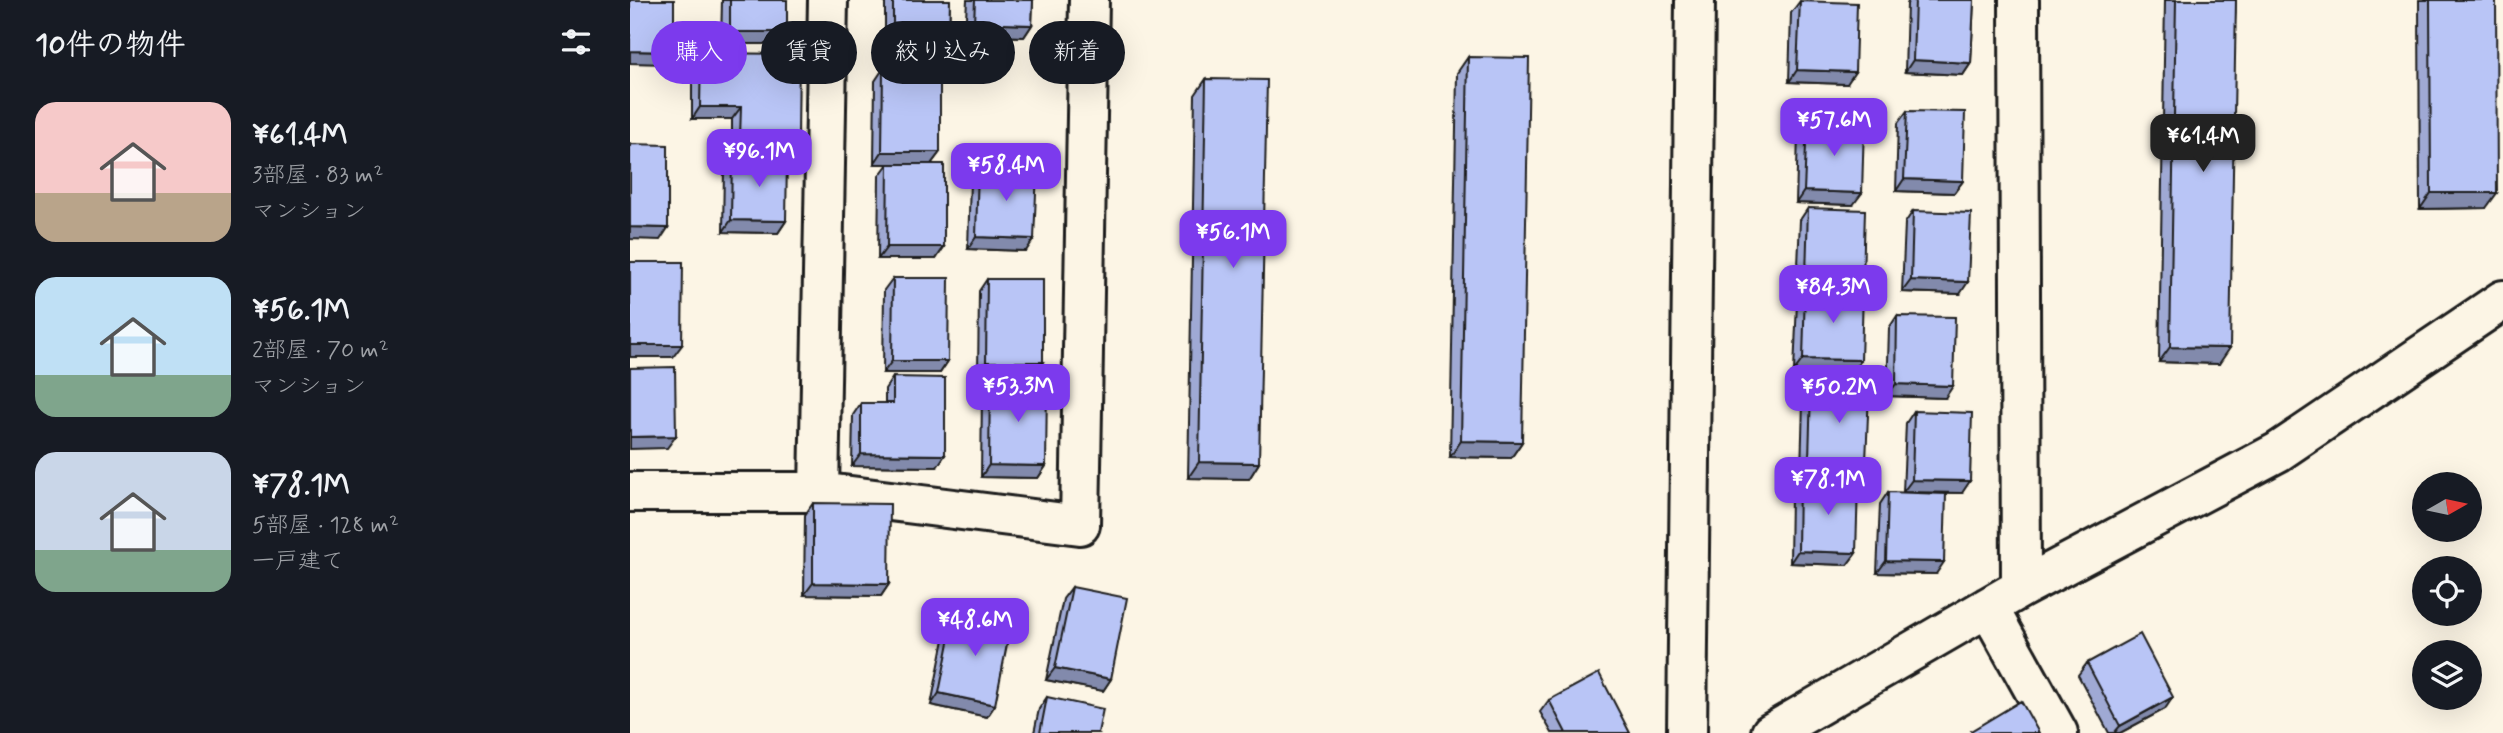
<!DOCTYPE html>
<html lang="ja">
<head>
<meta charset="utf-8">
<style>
  body { margin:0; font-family:Mynerve,"Klee One",sans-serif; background:#242831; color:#f1f3f6; height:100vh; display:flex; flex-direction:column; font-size:26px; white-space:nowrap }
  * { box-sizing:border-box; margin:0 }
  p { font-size:23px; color:#9ea1a6 }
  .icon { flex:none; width:38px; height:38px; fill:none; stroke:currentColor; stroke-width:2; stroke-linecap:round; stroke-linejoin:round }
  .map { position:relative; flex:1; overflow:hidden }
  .sheet { display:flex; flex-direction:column; background:#171b24; width:630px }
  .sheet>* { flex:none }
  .top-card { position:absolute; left:21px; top:21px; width:665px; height:63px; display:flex; gap:14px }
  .needle { width:46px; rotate:81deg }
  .controls { position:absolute; left:1782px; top:472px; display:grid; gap:14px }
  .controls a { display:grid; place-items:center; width:70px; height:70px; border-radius:50%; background:#171b24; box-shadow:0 7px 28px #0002; font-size:35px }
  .price { position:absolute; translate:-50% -60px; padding:0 16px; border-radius:14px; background:#7c3aed; color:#fff; font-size:23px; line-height:46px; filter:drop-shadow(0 2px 4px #0008) }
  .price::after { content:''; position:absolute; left:50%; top:42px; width:21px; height:16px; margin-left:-10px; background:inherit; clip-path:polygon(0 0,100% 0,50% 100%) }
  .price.on { background:#222; color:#fff }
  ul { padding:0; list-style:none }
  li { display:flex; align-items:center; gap:21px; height:175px; padding:0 35px }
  li span { display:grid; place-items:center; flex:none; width:196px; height:140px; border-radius:21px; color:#555 }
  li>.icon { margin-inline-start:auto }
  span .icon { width:84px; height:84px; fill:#fffc; stroke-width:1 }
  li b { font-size:30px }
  h2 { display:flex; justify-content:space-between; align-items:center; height:84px; padding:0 35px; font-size:30px }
  .tag { padding:0 24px; border-radius:32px; background:#171b24; box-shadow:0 7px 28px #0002; font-size:24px; line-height:63px }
  .tag.on { background:#7c3aed; color:#fff }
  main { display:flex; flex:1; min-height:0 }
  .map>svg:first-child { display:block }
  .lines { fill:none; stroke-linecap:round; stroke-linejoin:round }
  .minor-casing { stroke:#1c1c1c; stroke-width:44 }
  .minor { stroke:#fcf5e5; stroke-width:38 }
  .wall { fill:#9fa9d4; stroke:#1c1c1c; stroke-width:2 }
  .shaded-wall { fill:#828aac; stroke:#1c1c1c; stroke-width:2 }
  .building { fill:#b9c5f6; stroke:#1c1c1c; stroke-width:2 }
</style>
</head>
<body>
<main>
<section class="sheet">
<h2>10件の物件<svg class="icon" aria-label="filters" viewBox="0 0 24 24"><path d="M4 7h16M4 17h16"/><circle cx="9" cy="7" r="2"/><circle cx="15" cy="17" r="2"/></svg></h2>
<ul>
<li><span style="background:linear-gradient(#f6c9c9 65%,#b9a48a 0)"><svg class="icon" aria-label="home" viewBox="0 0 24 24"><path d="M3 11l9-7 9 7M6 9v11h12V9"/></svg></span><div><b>¥61.4M</b><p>3部屋 · 83 m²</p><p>マンション</p></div></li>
<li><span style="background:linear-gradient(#bfe0f5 70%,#7fa58c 0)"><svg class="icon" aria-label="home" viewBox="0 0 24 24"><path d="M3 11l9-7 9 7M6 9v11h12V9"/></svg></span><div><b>¥56.1M</b><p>2部屋 · 70 m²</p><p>マンション</p></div></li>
<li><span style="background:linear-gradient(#c9d6e8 70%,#7fa58c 0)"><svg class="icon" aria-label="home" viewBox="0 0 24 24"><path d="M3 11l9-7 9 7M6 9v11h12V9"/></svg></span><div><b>¥78.1M</b><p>5部屋 · 128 m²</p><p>一戸建て</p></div></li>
</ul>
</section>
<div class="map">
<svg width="1873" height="733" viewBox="0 0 1873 733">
  <rect width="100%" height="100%" fill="#fcf5e5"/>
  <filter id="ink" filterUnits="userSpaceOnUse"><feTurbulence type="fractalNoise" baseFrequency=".0143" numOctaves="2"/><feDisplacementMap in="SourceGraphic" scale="14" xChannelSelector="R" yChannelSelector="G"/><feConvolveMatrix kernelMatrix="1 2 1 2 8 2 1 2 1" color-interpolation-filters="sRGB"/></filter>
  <g filter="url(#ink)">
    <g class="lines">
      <defs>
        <path id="minor" d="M 1389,0 L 1391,588
          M 0,492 L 189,492 L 450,525 L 459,0
          M 189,492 L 198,0
          M 1358,607 L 1428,733
          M 1057,733 L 1065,0
          M 1141,733 L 1391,588 L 1648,452 L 1873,300"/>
      </defs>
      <use href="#minor" class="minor-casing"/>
      <use href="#minor" class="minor"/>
    </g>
    <path class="wall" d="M 92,0 L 157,0 L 149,44 L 91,44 Z
      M 255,0 L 320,0 L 319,36 L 311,48 L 255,47 Z
      M 337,0 L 403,0 L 402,25 L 394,37 L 335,35 Z
      M 1279,0 L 1344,0 L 1341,63 L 1333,75 L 1275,72 L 1277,4 Z
      M 1535,0 L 1606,0 L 1589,364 L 1529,362 Z
      M 1789,0 L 1866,0 L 1856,208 L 1790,209 Z
      M 1170,1 L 1217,84 L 1159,82 L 1161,13 Z
      M 71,53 L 168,138 L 160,150 L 102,150 L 102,119 L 62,119 L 62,65 Z
      M 838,57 L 892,442 L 881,458 L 820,457 L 827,73 Z
      M 253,69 L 310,152 L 301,164 L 244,164 L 245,81 Z
      M 576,79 L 629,463 L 619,479 L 558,478 L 565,95 Z
      M 1277,111 L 1333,181 L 1324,193 L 1266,191 L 1268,123 Z
      M 1177,122 L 1223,205 L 1166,203 L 1168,134 Z
      M 102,157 L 156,221 L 148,233 L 93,232 L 94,169 Z
      M 258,164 L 314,247 L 306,259 L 248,259 L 249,176 Z
      M 348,168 L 396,251 L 338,249 L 340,180 Z
      M 1178,208 L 1233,279 L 1225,291 L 1167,288 L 1170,220 Z
      M 1283,211 L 1330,294 L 1272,292 L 1275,223 Z
      M 263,278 L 318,361 L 310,373 L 253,373 L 254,290 Z
      M 357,279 L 413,362 L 405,374 L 348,374 L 349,291 Z
      M 1175,290 L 1231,360 L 1223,372 L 1164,371 L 1167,302 Z
      M 1267,316 L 1315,398 L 1257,396 L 1259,328 Z
      M 263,377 L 307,467 L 222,466 L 223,415 L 231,403 L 255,403 L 255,389 Z
      M 360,382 L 416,466 L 408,478 L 351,477 L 352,394 Z
      M 1181,390 L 1228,473 L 1171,471 L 1173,402 Z
      M 1284,411 L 1332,493 L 1273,492 L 1276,423 Z
      M 1169,482 L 1226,553 L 1217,565 L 1160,563 L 1161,494 Z
      M 1258,492 L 1306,574 L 1247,573 L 1250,504 Z
      M 183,503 L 259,584 L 251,596 L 174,595 L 175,515 Z
      M 442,587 L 481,679 L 473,691 L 416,680 L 433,599 Z
      M 325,612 L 365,705 L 357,717 L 301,705 L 317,624 Z
      M 1457,663 L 1535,709 L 1490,733 L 1479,733 L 1448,675 Z
      M 417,697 L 468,733 L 404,733 L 409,709 Z
      M 919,700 L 1000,733 L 922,733 L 910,712 Z"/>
    <path class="shaded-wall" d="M 344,23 L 402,25 L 394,37 L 335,35 Z
      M 100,32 L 157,32 L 149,44 L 91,44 Z
      M 263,35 L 319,36 L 311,48 L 255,47 Z
      M 0,51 L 44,52 L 35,64 L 0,63 Z
      M 1283,60 L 1341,63 L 1333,75 L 1275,72 Z
      M 1167,70 L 1225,72 L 1217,84 L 1159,82 Z
      M 70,107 L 111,107 L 102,119 L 62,119 Z
      M 110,138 L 168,138 L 160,150 L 102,150 Z
      M 252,152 L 310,152 L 301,164 L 244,164 Z
      M 1274,179 L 1333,181 L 1324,193 L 1266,191 Z
      M 1174,191 L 1232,193 L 1223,205 L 1166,203 Z
      M 1801,193 L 1867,193 L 1856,208 L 1790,209 Z
      M 101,220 L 156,221 L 148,233 L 93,232 Z
      M 0,227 L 38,228 L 30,240 L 0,239 Z
      M 346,237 L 404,239 L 396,251 L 338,249 Z
      M 257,247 L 314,247 L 306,259 L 248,259 Z
      M 1176,276 L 1233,279 L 1225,291 L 1167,288 Z
      M 1281,280 L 1338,282 L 1330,294 L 1272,292 Z
      M 0,345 L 52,345 L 43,357 L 0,357 Z
      M 1540,347 L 1600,348 L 1589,364 L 1529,362 Z
      M 1173,359 L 1231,360 L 1223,372 L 1164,371 Z
      M 262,361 L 318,361 L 310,373 L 253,373 Z
      M 356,362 L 413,362 L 405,374 L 348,374 Z
      M 1266,384 L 1323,386 L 1315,398 L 1257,396 Z
      M 46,436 L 37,448 L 0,449 L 0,437 Z
      M 831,441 L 892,442 L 881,458 L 820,457 Z
      M 231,454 L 315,455 L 307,467 L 222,466 Z
      M 1179,459 L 1236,461 L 1228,473 L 1171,471 Z
      M 569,462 L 629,463 L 619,479 L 558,478 Z
      M 359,465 L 416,466 L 408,478 L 351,477 Z
      M 1282,480 L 1340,481 L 1332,493 L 1273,492 Z
      M 1168,551 L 1226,553 L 1217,565 L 1160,563 Z
      M 1256,561 L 1314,562 L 1306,574 L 1247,573 Z
      M 183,583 L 259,584 L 251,596 L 174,595 Z
      M 425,668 L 481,679 L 473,691 L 416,680 Z
      M 309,693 L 365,705 L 357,717 L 301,705 Z
      M 1543,697 L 1535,709 L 1490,733 L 1484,733 L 1490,726 Z"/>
    <path class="building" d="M 0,0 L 44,0 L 44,52 L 0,51 Z
      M 100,0 L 157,0 L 157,32 L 100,32 Z
      M 263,0 L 320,0 L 319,36 L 263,35 Z
      M 345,0 L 403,0 L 402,25 L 344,23 Z
      M 1285,0 L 1344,0 L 1341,63 L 1283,60 Z
      M 1546,0 L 1606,0 L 1600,348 L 1540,347 Z
      M 1800,0 L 1866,0 L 1867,193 L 1801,193 Z
      M 1170,1 L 1227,3 L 1225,72 L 1167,70 Z
      M 71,53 L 169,54 L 168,138 L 110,138 L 111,107 L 70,107 Z
      M 838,57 L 899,58 L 892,442 L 831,441 Z
      M 253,69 L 310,69 L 310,152 L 252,152 Z
      M 576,79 L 637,80 L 629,463 L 569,462 Z
      M 1277,111 L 1335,112 L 1333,181 L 1274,179 Z
      M 1177,122 L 1234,124 L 1232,193 L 1174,191 Z
      M 0,144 L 38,145 L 38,228 L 0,227 Z
      M 102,157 L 157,158 L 156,221 L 101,220 Z
      M 258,164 L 314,164 L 314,247 L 257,247 Z
      M 348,168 L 407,170 L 404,239 L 346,237 Z
      M 1178,208 L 1235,210 L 1233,279 L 1176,276 Z
      M 1283,211 L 1341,213 L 1338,282 L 1281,280 Z
      M 0,262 L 53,262 L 52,345 L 0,345 Z
      M 263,278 L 319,278 L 318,361 L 262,361 Z
      M 357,279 L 413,279 L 413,362 L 356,362 Z
      M 1175,290 L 1233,292 L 1231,360 L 1173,359 Z
      M 1267,316 L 1325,317 L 1323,386 L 1266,384 Z
      M 45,367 L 46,436 L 0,437 L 0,368 Z
      M 263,377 L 315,378 L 315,455 L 231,454 L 231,403 L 263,403 Z
      M 360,382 L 417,383 L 416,466 L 359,465 Z
      M 1181,390 L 1239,392 L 1236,461 L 1179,459 Z
      M 1284,411 L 1342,413 L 1340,481 L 1282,480 Z
      M 1169,482 L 1228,484 L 1226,553 L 1168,551 Z
      M 1258,492 L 1316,494 L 1314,562 L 1256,561 Z
      M 183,503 L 260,504 L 259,584 L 183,583 Z
      M 442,587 L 497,598 L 481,679 L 425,668 Z
      M 325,612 L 381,624 L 365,705 L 309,693 Z
      M 1510,634 L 1543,697 L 1490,726 L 1457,663 Z
      M 969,673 L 1000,733 L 936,733 L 919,700 Z
      M 417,697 L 473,709 L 468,733 L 410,733 Z
      M 1391,701 L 1409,733 L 1342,733 L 1341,731 Z"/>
  </g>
</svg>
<div class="controls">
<a><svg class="needle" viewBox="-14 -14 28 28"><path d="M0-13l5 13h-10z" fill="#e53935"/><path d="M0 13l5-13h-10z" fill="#9ea1a6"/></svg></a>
<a><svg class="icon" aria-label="locate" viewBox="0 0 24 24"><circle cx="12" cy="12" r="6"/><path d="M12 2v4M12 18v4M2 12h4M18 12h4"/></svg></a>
<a><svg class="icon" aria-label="layers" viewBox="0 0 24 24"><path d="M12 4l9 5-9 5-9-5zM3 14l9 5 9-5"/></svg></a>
</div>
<b class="price" style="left:1204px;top:158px">¥57.6M</b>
<b class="price on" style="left:1573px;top:174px">¥61.4M</b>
<b class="price" style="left:129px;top:189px">¥96.1M</b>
<b class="price" style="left:376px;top:203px">¥58.4M</b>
<b class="price" style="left:603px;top:270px">¥56.1M</b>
<b class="price" style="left:1203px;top:325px">¥84.3M</b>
<b class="price" style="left:388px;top:424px">¥53.3M</b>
<b class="price" style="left:1209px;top:425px">¥50.2M</b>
<b class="price" style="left:1198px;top:517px">¥78.1M</b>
<b class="price" style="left:345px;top:658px">¥48.6M</b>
<div class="top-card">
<a class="tag on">購入</a>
<a class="tag">賃貸</a>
<a class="tag">絞り込み</a>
<a class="tag">新着</a>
</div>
</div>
</main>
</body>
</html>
